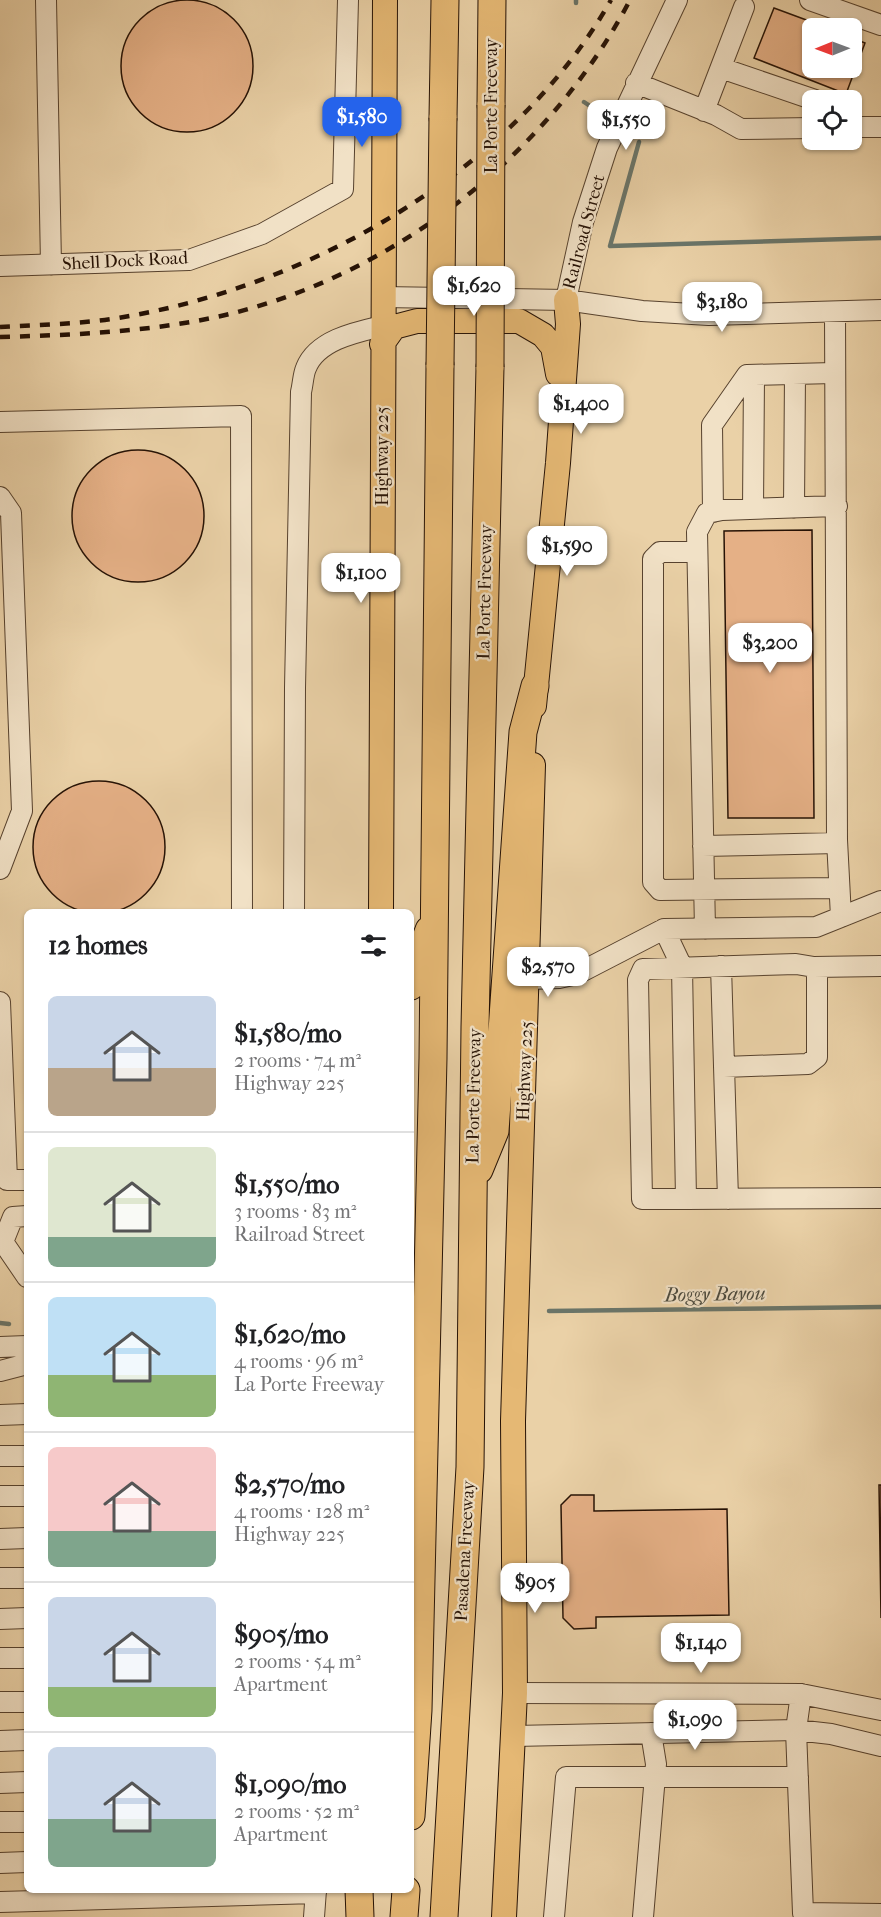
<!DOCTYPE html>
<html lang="en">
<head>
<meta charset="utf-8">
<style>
  body { margin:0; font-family:"IM FELL French Canon",serif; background:#f2f2f2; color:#202124; height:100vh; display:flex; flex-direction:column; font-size:22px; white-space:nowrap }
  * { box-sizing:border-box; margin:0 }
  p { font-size:20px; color:#757577 }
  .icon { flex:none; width:33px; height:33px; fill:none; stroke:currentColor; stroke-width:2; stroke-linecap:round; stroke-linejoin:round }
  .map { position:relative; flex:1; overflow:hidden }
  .side { position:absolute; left:24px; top:909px; width:390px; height:984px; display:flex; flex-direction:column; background:#fff; border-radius:9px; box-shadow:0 2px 4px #0004 }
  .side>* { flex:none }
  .needle { width:39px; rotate:269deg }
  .tools { position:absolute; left:802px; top:18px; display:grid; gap:12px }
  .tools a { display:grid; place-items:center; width:60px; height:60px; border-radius:9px; background:#fff; box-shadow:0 2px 4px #0004; font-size:30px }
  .price { position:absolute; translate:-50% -51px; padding:0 14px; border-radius:12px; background:#fff; color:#222; font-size:20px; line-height:39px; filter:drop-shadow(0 2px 3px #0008) }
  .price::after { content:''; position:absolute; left:50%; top:36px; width:18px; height:14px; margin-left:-9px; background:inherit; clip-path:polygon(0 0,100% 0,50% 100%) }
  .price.on { background:#2563eb; color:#fff }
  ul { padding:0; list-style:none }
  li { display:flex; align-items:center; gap:18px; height:150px; padding:0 24px }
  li+li { border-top:2px solid #e0e0e0 }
  li span { display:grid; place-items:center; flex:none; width:168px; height:120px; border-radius:9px; color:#555 }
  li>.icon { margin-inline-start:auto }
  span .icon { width:72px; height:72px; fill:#fffc; stroke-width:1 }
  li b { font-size:26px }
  h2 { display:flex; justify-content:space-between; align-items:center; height:72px; padding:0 24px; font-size:26px }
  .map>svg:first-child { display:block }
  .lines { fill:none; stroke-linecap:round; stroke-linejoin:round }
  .stream { stroke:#6a7569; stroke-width:4.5 }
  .building { fill:#e5b086; stroke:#261205; stroke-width:1.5 }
  .minor-casing { stroke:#57422e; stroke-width:22 }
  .major-casing { stroke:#261205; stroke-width:26 }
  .highway-casing { stroke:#261205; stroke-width:29 }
  .minor { stroke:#f1e1c6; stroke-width:20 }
  .major { stroke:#e5b874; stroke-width:24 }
  .highway { stroke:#e5b874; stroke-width:27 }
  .rail { stroke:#261205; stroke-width:4.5; stroke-dasharray:10 10; stroke-linecap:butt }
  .highway-bridge-casing { stroke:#261205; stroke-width:29; stroke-linecap:butt }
  .highway-bridge { stroke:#e5b874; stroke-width:27 }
  .labels { text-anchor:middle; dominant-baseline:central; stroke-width:4.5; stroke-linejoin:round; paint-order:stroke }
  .street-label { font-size:18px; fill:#261205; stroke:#f1e1c6 }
  .water-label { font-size:20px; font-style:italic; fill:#4e4c3f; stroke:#f1e1c6 }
</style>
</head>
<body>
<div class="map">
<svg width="881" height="1917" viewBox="0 0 881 1917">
  <rect width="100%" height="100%" fill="#ead1a7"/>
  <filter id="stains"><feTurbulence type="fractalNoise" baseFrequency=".00333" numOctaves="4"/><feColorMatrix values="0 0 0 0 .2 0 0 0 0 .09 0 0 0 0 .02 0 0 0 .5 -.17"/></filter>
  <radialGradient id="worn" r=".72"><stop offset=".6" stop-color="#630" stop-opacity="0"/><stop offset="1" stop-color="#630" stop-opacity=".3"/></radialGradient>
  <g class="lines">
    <path class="stream" d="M 576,0 L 576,3
      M 584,102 L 599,112
      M 639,142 L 610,246 L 881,238
      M 549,1311 L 881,1307
      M 0,1323 L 9,1324"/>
  </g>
  <path class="building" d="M121 66a66 66 0 1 1 132 0a66 66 0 1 1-132 0Z
    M 774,8 L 828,28 L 813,28 L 813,68 L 852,68 L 852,38 L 865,43 L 846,94 L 754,58 Z
    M72 516a66 66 0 1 1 132 0a66 66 0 1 1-132 0Z
    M 812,530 L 814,818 L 728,818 L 724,531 Z
    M33 847a66 66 0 1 1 132 0a66 66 0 1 1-132 0Z
    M 879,1485 L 881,1485 L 881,1618 Z
    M 571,1495 L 594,1495 L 594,1511 L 727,1509 L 729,1615 L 596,1617 L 596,1628 L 574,1629 L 563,1618 L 561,1505 Z"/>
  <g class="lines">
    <defs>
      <path id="minor" d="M 46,0 L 51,265
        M 810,0 L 881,25
        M 721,68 L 815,100
        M 636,83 L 716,115 L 741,129 L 813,128
        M 704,111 L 744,7
        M 852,127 L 881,127
        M 0,266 L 189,260 L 262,234 L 343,189 L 348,0
        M 382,297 L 566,300 L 642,311 L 709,315 L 881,310
        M 566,300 L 583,222 L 607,148 L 677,0
        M 835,312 L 837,840 L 841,917
        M 0,422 L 241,416 L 242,912
        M 0,497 L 11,513 L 22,811 L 0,869
        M 794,508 L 795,374
        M 753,509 L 754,375
        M 713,512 L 712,425 L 747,375 L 834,373
        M 697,552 L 660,552 L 653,559 L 653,882 L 660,890 L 839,888
        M 703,846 L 837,843
        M 294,912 L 295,688 L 301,392 C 303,384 303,375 306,368 C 317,340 356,332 382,326
        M 664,929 L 682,967 L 686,1199 L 642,1199 L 638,980 L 643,969 L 796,964 L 814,967 L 881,966
        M 705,929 L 697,532 L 707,513 L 722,510 L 837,506
        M 721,966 L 728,1199
        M 528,979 L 559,978 L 577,974 L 664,929 L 816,927 L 881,901
        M 0,1002 L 7,1180 L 27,1180
        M 724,1067 L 808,1064 L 817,1057 L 817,967
        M 686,1199 L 881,1198
        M 27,1216 L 13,1217 L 3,1242 L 27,1277
        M 0,1347 L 27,1346
        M 0,1371 L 27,1364
        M 0,1415 L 27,1414
        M 0,1456 L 27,1456
        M 0,1496 L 27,1496
        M 0,1539 L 27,1538
        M 0,1578 L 27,1578
        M 0,1619 L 27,1618
        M 0,1658 L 27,1658
        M 515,1693 L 801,1694 L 881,1710
        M 801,1694 L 796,1730 L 803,1913 L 881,1914
        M 0,1702 L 27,1702
        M 514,1736 L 796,1730 L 831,1734 L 881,1746
        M 0,1741 L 27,1740
        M 0,1783 L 27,1782
        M 0,1822 L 27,1822
        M 0,1863 L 27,1862
        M 0,1902 L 316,1893
        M 314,1917 L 316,1890
        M 554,1917 L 566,1777 L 798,1777
        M 643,1917 L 656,1764 L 651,1733"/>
      <path id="major" d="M 382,344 L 394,327 L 417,321 L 519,321 L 543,335 L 553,347 L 558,374
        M 534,706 L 558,463 L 568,324 L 566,300
        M 381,912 L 385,0
        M 504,1917 L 515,1693 L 513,1421 L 533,765"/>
      <path id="highway" d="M 491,105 L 492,0
        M 443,118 L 445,0
        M 411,986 L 413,973 L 429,930
        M 479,1170 L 495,1131 L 523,732 L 535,686
        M 411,1816 L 418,1710 L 433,1058 L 440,365
        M 359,1890 L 360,1917
        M 404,1917 L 406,1890
        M 444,1917 L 470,1467 L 475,1027 L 490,367"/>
    </defs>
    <use href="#minor" class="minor-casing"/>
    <use href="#major" class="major-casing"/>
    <use href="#highway" class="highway-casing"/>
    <use href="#minor" class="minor"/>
    <use href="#major" class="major"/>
    <use href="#highway" class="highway"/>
    <path class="rail" d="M 0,327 C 39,325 79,324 118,318 C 310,287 514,171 611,0
      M 0,337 C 74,335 149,332 221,316 C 392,277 549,155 630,0"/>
    <defs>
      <path id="highway-bridge" d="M 440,365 L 443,118
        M 490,367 L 491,105"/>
    </defs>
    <use href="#highway-bridge" class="highway-bridge-casing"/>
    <use href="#highway-bridge" class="highway-bridge"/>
  </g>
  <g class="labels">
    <g class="street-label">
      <text transform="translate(491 106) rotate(-90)">La Porte Freeway</text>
      <text transform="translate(584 232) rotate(-75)">Railroad Street</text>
      <text transform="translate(125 261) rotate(-3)">Shell Dock Road</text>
      <text transform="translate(382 456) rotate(-90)">Highway 225</text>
      <text transform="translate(485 592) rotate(-89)">La Porte Freeway</text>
      <text transform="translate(525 1071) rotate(-88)">Highway 225</text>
      <text transform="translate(474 1096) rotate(-89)">La Porte Freeway</text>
      <text transform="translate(465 1551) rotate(-87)">Pasadena Freeway</text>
    </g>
    <g class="water-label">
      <text transform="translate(715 1294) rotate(-1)">Boggy Bayou</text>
    </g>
  </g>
  <rect width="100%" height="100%" filter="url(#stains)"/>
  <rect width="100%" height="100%" fill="url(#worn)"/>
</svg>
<div class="tools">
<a><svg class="needle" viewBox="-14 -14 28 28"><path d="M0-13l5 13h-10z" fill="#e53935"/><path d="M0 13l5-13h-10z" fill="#757577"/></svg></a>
<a><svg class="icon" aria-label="locate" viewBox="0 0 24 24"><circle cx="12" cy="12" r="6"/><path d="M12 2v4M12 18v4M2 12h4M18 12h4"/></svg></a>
</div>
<b class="price on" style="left:362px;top:148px">$1,580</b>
<b class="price" style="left:626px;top:151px">$1,550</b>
<b class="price" style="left:474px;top:317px">$1,620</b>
<b class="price" style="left:722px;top:333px">$3,180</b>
<b class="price" style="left:581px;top:435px">$1,400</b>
<b class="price" style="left:567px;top:577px">$1,590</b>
<b class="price" style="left:361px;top:604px">$1,100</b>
<b class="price" style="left:770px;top:674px">$3,200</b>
<b class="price" style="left:548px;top:998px">$2,570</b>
<b class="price" style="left:535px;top:1614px">$905</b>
<b class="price" style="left:701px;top:1674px">$1,140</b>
<b class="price" style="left:695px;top:1751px">$1,090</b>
<section class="side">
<h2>12 homes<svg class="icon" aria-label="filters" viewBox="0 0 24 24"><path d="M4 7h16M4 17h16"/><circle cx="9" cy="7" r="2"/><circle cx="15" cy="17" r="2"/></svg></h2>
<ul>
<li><span style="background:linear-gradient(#c9d6e8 60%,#b9a48a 0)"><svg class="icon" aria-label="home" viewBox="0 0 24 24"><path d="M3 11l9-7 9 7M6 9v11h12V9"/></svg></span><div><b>$1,580/mo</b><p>2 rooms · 74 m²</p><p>Highway 225</p></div></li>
<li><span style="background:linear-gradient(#dfe7d0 75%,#7fa58c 0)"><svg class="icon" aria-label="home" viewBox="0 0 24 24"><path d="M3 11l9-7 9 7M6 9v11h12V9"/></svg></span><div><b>$1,550/mo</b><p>3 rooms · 83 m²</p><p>Railroad Street</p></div></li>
<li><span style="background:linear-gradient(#bfe0f5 65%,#8fb573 0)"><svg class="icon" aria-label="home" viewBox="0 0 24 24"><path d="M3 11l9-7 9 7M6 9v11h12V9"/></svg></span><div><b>$1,620/mo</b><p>4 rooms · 96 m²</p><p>La Porte Freeway</p></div></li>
<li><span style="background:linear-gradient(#f6c9c9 70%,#7fa58c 0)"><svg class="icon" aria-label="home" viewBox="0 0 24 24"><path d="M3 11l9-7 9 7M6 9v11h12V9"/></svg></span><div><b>$2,570/mo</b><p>4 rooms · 128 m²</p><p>Highway 225</p></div></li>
<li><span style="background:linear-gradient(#c9d6e8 75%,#8fb573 0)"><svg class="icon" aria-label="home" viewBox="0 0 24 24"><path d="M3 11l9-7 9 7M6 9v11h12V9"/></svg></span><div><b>$905/mo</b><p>2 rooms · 54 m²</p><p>Apartment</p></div></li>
<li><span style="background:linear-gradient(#c9d6e8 60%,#7fa58c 0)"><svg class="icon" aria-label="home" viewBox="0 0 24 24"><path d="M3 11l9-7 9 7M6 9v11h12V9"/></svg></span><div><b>$1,090/mo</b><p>2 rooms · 52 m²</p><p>Apartment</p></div></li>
</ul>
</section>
</div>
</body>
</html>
